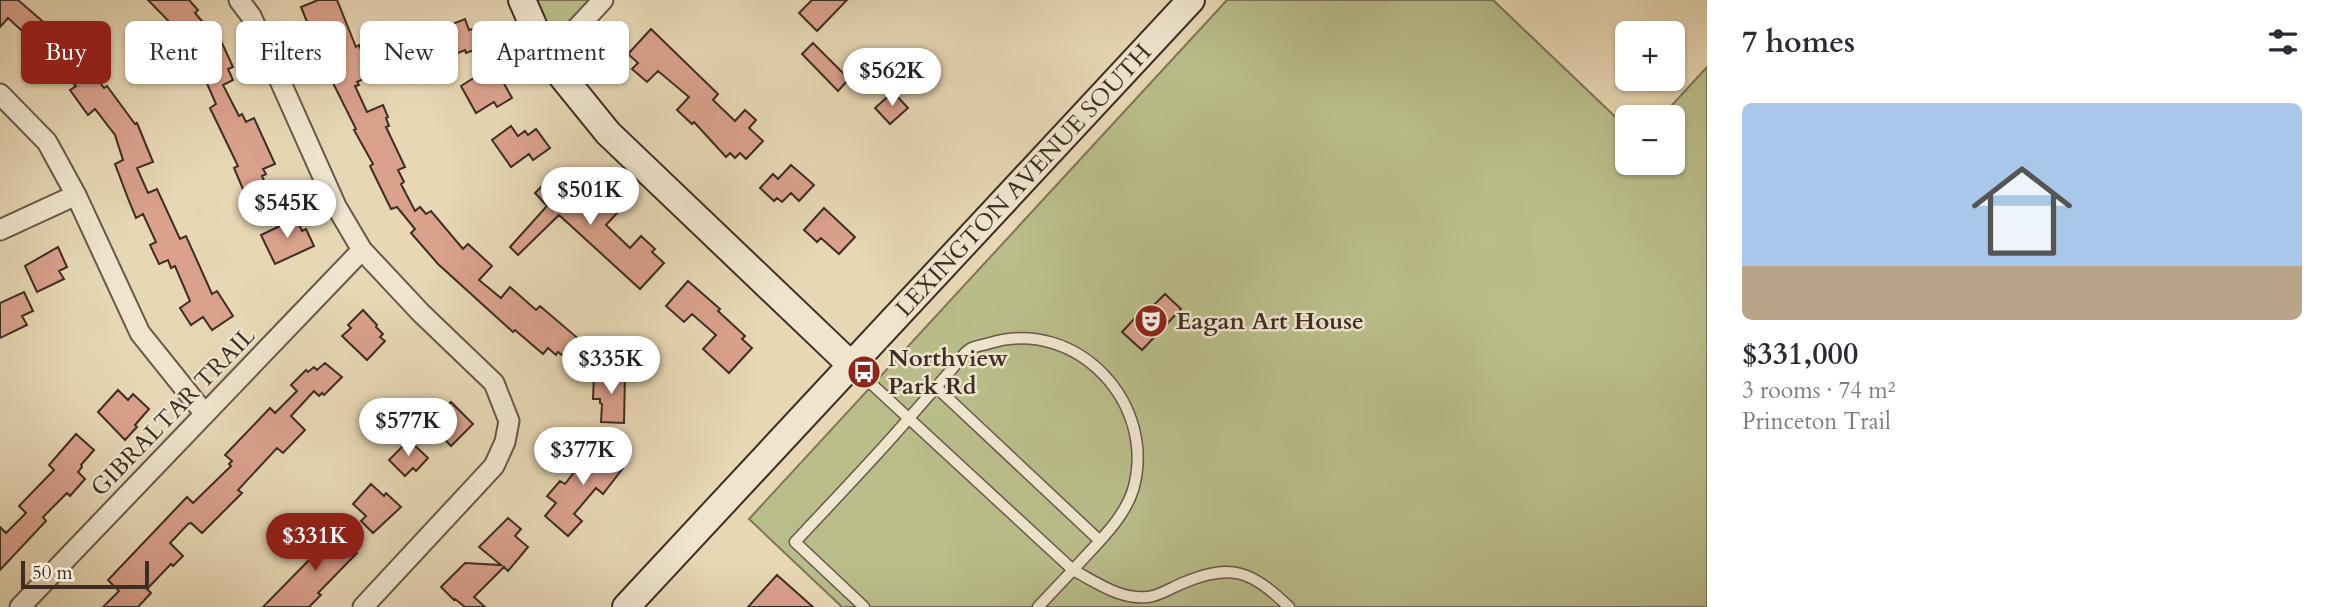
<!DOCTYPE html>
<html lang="en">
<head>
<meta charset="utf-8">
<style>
  body { margin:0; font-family:Cardo,serif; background:#f7f7f7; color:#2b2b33; height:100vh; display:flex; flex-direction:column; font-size:26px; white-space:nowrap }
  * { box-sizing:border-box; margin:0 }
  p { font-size:23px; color:#7c7c81 }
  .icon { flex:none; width:38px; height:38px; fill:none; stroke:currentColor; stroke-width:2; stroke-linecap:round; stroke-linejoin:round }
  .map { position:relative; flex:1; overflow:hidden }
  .panel { display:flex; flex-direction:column; background:#fff; width:630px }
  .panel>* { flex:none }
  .hud { position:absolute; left:21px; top:21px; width:665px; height:63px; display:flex; gap:14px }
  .tools { position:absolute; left:1615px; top:21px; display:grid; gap:14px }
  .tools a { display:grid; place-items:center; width:70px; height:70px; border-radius:10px; background:#fff; box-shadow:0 2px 5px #0004; font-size:35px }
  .scale { position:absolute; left:21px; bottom:18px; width:128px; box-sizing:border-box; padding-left:7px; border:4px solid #3e2d23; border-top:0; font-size:19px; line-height:24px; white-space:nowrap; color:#3e2d23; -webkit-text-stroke:5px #efe5ce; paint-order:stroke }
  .price { position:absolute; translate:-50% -60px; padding:0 16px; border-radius:24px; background:#fff; color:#222; font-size:23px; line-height:46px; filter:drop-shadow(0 2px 4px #0008) }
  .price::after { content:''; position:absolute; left:50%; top:42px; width:21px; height:16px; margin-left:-10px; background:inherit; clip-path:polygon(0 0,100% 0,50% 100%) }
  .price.selected { background:#8f2418; color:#fff }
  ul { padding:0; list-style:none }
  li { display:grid; align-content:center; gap:14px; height:371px; padding:0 35px }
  li span { display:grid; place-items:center; height:217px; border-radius:10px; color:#555 }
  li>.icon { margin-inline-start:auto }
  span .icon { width:126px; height:126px; fill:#fffc; stroke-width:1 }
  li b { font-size:30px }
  h2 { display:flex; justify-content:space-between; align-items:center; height:84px; padding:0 35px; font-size:30px }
  .chip { padding:0 24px; border-radius:10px; background:#fff; box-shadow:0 2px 5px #0004; font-size:24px; line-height:63px }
  .chip.selected { background:#8f2418; color:#fff }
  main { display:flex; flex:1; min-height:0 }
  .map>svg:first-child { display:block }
  .green { fill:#b9bd8a; stroke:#7c7556; stroke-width:2 }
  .building { fill:#daa18d; stroke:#3e2d23; stroke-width:2 }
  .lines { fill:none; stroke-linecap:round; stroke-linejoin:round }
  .lane-casing { stroke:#685847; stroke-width:13 }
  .street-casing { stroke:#685847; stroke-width:23 }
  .secondary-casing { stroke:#3e2d23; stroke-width:30 }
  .lane { stroke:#efe5ce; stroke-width:10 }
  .street { stroke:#efe5ce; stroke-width:19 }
  .secondary { stroke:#efe5ce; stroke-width:26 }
  .labels { text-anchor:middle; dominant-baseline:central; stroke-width:5; stroke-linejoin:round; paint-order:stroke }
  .street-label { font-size:24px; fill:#3e2d23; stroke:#efe5ce }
  .poi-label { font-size:24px; font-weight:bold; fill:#3e2d23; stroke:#efe5ce; text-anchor:start }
</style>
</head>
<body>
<main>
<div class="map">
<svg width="1707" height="607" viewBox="0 0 1707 607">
  <rect width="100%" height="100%" fill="#e7d7b4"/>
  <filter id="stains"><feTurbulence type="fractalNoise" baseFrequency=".00286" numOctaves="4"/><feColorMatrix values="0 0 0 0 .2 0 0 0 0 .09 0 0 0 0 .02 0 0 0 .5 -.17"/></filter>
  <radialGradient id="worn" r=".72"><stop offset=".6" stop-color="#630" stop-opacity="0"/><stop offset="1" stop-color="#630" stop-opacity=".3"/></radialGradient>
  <path class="green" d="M 532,0 L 590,0 C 579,12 567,32 549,31 Z
    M 1227,0 L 1493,0 L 1627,128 L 1628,163 L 1673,163 L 1673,117 L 1661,117 L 1707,67 L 1707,607 L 842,607 L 749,519 Z"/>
  <path class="building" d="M 0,0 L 18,0 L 48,26 L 65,42 L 62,45 L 95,76 L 104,88 L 107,86 L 135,124 L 137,123 L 153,162 L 137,168 L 148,193 L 157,189 L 180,239 L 186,236 L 212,294 L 217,291 L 233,316 L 212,330 L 203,317 L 191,325 L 180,308 L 190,301 L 175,266 L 171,268 L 168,260 L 159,264 L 150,245 L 156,242 L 143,214 L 136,218 L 129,201 L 115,164 L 123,160 L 115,135 L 95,109 L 88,115 L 70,90 L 76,86 L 48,60 L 41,67 L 24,51 L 33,41 L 8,18 L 0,27 Z
    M 148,0 L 189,0 L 198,10 L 195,13 L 213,34 L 217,32 L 233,67 L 228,69 L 233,80 L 223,85 L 239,116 L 242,114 L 246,122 L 254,118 L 275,164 L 263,169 L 266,174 L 262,176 L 266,185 L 245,194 L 234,168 L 238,166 L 210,108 L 216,104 L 197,61 L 204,58 L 191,28 L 182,35 Z
    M 318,0 L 337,0 L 356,47 L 359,45 L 372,75 L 357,82 L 359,85 L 355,86 L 367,112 L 383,105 L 388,117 L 386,118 L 389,126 L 386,127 L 405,167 L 398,170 L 404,182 L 401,184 L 415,211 L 420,207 L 426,214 L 431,211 L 463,249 L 468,244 L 492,266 L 479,280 L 501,298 L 510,287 L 536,310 L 540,306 L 588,347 L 573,364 L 558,352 L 556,355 L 548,348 L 543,354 L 515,330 L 513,332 L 438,264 L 411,233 L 415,229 L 397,207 L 391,209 L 370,166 L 373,164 L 354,130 L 356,129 L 328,73 L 341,67 L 326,33 L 314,39 L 301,7 Z
    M 812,0 L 847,0 L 817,31 L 799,13 Z
    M 465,19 L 469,30 L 476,28 L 483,47 L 466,53 L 465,50 L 446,58 L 435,31 Z
    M 651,29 L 718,94 L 713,100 L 735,121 L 745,110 L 756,120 L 749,128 L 763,141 L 746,159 L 740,153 L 735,158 L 730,153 L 726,157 L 694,122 L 692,124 L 677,110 L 689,97 L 658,71 L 647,82 L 632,69 L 638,63 L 628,54 Z
    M 813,43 L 849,79 L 838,91 L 802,54 Z
    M 488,69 L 496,83 L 502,80 L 512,98 L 497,107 L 494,102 L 476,113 L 461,86 Z
    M 893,92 L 908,108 L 890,124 L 875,108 Z
    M 511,126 L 518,136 L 525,131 L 528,135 L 536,129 L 550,148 L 533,160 L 529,154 L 511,167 L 492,140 Z
    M 791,165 L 814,185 L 799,201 L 791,193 L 782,202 L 777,198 L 774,201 L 760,188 L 773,174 L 778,179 Z
    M 558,170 L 569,182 L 576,175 L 599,199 L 600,198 L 617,213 L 606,225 L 630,248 L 641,236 L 655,249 L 652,252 L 664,263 L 640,289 L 559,215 L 518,255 L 510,247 L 547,206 L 535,193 Z
    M 824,208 L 855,237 L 839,254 L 821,238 L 817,242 L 804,230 Z
    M 294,214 L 302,231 L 306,229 L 314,246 L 275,264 L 261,235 L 280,226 L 278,222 Z
    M 58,247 L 67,267 L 59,271 L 64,279 L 37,292 L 25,266 Z
    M 688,281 L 720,309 L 718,311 L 745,336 L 742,339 L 752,348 L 729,373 L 703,349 L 716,335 L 692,314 L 684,322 L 666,306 Z
    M 24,292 L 33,311 L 22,316 L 27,325 L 0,338 L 0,303 Z
    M 1165,294 L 1181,309 L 1142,350 L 1122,332 L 1146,306 L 1150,309 Z
    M 363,310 L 377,325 L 376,327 L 383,334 L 380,337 L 385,341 L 367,360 L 342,336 L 351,328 L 348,325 Z
    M 325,363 L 342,377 L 324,395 L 322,393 L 319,396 L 314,391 L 291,416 L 305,430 L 283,453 L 277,448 L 238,490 L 242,493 L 202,533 L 191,523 L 188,524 L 170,543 L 183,556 L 173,566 L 171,564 L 147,589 L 151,593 L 138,607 L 103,607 L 119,591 L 108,580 L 187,497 L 193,503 L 231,466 L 229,464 L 232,461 L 225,455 L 270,408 L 275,413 L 297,391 L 291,385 L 306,370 L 308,372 L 314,367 L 317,370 Z
    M 594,373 L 625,375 L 624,423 L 601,422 L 602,404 L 600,403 L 600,399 L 593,399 Z
    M 118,390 L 128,400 L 133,394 L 149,409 L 135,425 L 137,427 L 125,440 L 98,412 Z
    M 451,402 L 473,424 L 451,446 L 433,427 L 444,415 L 441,412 Z
    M 76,434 L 94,450 L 81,465 L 82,467 L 78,472 L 85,479 L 70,496 L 67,493 L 43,517 L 46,521 L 0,570 L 0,527 L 6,533 L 26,513 L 19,506 L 54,470 L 49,465 Z
    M 409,440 L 428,458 L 416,471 L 413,468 L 405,476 L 389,460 Z
    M 595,445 L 606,452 L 622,452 L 623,468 L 603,494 L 596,488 L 574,514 L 582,521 L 568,536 L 545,516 L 556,503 L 547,496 L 560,481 L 565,484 Z
    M 371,484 L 384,496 L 386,493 L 401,507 L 373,533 L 361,521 L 366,516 L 353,504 Z
    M 508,518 L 521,529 L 515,536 L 528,547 L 508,571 L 504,567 L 474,597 L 485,607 L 465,607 L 455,599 L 454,600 L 441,587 L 465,563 L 501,565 L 479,547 Z
    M 334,527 L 349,542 L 347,544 L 357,553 L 318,593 L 321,595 L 309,607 L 263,607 L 313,556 L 309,552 Z
    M 777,575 L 813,607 L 748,607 Z"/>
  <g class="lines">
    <defs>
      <path id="lane" d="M 851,365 L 1073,570 L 1038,607
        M 936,387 L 1099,540
        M 864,607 L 795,542 C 833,501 873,460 910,417 C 924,401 938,385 952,369 C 957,363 963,353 970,349 C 975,346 984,345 990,343 C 1077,317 1158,404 1133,490 C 1123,521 1094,546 1073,570 C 1096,582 1120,600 1148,597 C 1159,596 1173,587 1183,583 C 1233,562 1252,572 1289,607"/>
      <path id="street" d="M 239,0 L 251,16 L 336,206 L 362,250 L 421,313 L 494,383 L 509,421 L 505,442 L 494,466 L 363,607
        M 548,59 L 603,0
        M 0,94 L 47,142 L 76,195 L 140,333 L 205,414
        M 0,230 L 76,195
        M 20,607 L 362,250"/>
      <g id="secondary">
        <path d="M 522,0 L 548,59 L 608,133 L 851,365"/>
        <path id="s1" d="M 626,607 L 1191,0"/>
      </g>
    </defs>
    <use href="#lane" class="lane-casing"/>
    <use href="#street" class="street-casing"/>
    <use href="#secondary" class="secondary-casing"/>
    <use href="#lane" class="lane"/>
    <use href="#street" class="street"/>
    <use href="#secondary" class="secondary"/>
  </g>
  <defs>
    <symbol id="theatre-disc" viewBox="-11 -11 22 22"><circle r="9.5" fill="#8f2418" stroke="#efe5ce"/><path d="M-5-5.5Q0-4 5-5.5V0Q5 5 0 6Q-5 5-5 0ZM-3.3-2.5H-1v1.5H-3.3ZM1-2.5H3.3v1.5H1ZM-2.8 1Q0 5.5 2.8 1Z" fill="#fff"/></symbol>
    <symbol id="bus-disc" viewBox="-11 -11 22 22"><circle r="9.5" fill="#8f2418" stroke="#efe5ce"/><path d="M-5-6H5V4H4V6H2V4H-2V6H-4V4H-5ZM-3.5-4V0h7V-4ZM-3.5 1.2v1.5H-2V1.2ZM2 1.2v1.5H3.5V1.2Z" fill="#fff"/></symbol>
  </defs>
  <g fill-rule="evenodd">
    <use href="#theatre-disc" x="1132" y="302" width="38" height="38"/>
    <use href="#bus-disc" x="845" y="353" width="38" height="38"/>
  </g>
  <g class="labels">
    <g class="street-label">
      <text stroke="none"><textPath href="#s1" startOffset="583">LEXINGTON AVENUE SOUTH</textPath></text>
      <text transform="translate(173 412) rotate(-46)">GIBRALTAR TRAIL</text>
    </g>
    <g class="poi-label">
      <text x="1176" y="321">Eagan Art House</text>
      <text x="888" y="358">Northview<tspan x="888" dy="28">Park Rd</tspan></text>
    </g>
  </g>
  <rect width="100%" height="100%" filter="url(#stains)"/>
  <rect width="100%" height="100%" fill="url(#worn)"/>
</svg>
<div class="tools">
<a>+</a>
<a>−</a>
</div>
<div class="scale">50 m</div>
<b class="price" style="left:892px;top:108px">$562K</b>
<b class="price" style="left:590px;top:227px">$501K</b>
<b class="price" style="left:287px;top:240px">$545K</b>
<b class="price" style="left:611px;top:396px">$335K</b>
<b class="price" style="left:408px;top:458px">$577K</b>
<b class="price" style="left:583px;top:487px">$377K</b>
<b class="price selected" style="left:315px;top:573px">$331K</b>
<div class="hud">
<a class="chip selected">Buy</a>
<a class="chip">Rent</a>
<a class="chip">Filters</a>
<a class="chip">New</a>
<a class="chip">Apartment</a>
</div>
</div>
<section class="panel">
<h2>7 homes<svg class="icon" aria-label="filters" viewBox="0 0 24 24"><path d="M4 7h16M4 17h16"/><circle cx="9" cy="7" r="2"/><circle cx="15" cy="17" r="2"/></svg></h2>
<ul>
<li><span style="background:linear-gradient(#a9c7e8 75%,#b9a48a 0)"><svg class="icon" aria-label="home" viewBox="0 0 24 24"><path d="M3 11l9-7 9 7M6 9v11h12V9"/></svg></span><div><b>$331,000</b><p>3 rooms · 74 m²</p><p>Princeton Trail</p></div></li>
</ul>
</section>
</main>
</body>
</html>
